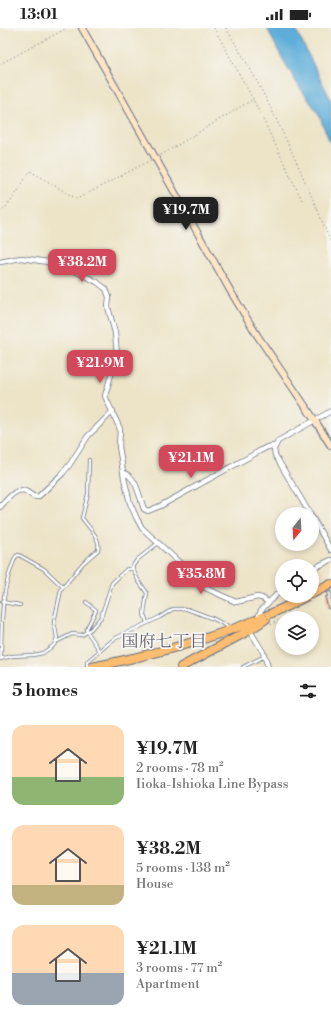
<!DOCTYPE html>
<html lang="en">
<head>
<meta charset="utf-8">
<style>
  body { margin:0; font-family:"Libre Bodoni","Noto Serif JP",serif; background:#f2f2f2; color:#222; height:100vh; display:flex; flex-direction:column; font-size:15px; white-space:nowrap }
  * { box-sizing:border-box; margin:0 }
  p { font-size:13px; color:#767676 }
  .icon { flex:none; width:22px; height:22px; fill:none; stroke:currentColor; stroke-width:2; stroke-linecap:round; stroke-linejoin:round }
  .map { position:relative; height:639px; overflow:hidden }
  .details { display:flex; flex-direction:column; background:#fff; flex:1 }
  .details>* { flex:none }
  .needle { width:26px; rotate:198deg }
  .fabs { position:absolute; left:275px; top:479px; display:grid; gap:8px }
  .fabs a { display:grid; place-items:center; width:44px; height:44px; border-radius:50%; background:#fff; box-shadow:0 2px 6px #0003; font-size:20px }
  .price { position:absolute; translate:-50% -34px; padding:0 9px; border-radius:8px; background:#d1495b; color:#fff; font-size:13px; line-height:26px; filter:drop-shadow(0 1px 2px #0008) }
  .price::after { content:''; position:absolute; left:50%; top:24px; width:12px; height:9px; margin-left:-6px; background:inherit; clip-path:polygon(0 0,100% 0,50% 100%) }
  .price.selected { background:#222; color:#fff }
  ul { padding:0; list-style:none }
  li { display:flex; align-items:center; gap:12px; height:100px; padding:0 12px }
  li span { display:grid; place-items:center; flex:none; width:112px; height:80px; border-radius:12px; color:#555 }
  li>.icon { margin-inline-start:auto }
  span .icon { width:48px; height:48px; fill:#fffc; stroke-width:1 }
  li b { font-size:17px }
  h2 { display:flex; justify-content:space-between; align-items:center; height:48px; padding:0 12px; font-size:17px }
  .status { display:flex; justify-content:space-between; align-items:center; height:28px; padding:0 20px; background:#fff; direction:ltr }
  .status svg { height:11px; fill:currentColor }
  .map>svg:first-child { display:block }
  .water { fill:#5eaed9; stroke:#3c6e9c }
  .building { fill:#f1b587 }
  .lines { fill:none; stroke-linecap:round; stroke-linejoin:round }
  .service-casing { stroke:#646e83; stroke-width:4 }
  .minor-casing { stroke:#646e83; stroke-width:6 }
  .secondary-casing { stroke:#646e83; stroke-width:8 }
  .trunk-casing { stroke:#646e83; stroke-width:10 }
  .path { stroke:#646e83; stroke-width:1; stroke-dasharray:1 3; stroke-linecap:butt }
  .service { stroke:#fff; stroke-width:2.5 }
  .minor { stroke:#fff; stroke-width:4.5 }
  .secondary { stroke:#fee5c5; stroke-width:6 }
  .trunk { stroke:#fcbd6f; stroke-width:8 }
  .path-bridge { stroke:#646e83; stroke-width:1; stroke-dasharray:1 3; stroke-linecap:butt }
  .labels { text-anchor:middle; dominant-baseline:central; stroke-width:3.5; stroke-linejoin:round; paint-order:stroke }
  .neighbourhood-label { font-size:17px; fill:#665e6c; stroke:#f6f6f2 }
</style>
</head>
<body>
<div class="status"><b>13:01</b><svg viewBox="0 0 49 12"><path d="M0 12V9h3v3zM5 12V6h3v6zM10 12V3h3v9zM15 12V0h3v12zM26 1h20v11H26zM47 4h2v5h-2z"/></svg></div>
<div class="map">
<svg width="331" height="639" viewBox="0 0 331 639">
  <rect width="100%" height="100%" fill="#f6f6f2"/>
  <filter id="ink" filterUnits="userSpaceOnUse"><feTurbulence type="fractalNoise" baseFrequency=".025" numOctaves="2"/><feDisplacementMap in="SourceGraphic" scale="8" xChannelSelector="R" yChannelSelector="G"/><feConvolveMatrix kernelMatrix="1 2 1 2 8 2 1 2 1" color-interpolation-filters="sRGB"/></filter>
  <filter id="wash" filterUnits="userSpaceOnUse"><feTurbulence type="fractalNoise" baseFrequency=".012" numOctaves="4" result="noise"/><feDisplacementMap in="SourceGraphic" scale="16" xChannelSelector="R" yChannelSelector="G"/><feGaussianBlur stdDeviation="0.9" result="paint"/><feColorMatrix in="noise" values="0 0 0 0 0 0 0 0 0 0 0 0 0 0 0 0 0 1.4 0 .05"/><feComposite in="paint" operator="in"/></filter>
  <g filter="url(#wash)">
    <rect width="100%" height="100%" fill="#ede4c8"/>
    <path class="water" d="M 267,0 L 295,0 L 331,72 L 331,117 L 318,85 L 296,54 L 281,28 Z"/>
    <g id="blocks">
      <path class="building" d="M 331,563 L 331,580 L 328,581 L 325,569 L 328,568 L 326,565 Z"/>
    </g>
  </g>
  <g filter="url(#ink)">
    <use href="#blocks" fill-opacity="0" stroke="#646e83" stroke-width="1"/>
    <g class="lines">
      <defs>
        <path id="service" d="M 2,574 L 20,577
          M 86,574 L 96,582 L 86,602 L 100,623
          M 147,595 L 144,586 L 147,565 L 138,552 L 132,539 L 137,532 L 158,515
          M 56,614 L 72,606 L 82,607 L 91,601 L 101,589 L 112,555 L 127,541 L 132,541
          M 0,631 L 12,628 L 33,627 L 43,625 L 54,617 L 57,610 L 54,594 L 61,562 L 83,535 L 98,522 C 101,510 89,500 82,490 L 88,466 L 89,432
          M 1,631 C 2,594 0,563 16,528 L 19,527 L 44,541 L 63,559
          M 87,639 L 87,634 L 89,632 L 114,611 L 160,589 L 173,581 L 187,581 L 214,591 L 230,600
          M 243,639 L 265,628"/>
        <path id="minor" d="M 0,234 L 21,230 L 48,234 L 79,245 L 97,254 L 106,261 L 109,269 L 108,279 L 115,305 L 117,326 L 105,368 L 120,401 L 119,418 L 124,450 L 130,475 L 137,491 L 142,500 L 183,538 L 190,548 L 201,558 L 236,574 L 257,569 L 262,570 L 268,574
          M 124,445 C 137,449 139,469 144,481 L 148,483 L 160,478 L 267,419 L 274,418
          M 0,479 C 6,473 17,457 27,464 C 31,467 33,469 38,469 L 63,445 L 70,436 L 88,408 L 113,383
          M 310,486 L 275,427 L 274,421 L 278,413 L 331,383
          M 312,489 L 331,522
          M 312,541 L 331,532
          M 257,592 L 261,582 L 282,561
          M 249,601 L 263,624 L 268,639"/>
        <path id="secondary" d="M 82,0 L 231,264 L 257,307 L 314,391 L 331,418"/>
        <path id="trunk" d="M 312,566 L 331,556
          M 92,639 C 166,624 240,604 307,568
          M 181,639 L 250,602 L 266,591"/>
      </defs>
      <use href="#service" class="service-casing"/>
      <use href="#minor" class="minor-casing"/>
      <use href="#secondary" class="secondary-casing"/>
      <use href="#trunk" class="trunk-casing"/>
      <path class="path" d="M 214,0 L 254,73 L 302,172
        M 226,0 C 235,16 245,31 254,48 C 283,102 308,158 331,215
        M 0,36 L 67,0
        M 161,127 L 252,72 L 254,73
        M 0,184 C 12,176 22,155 30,143 L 77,171 L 151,132
        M 271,597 L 278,593 L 277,592 L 271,595"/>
      <use href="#service" class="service"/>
      <use href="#minor" class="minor"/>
      <use href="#secondary" class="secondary"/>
      <use href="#trunk" class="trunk"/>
      <path class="path-bridge" d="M 264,583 L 271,597"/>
    </g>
  </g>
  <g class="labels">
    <g class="neighbourhood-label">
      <text x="164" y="614">国府七丁目</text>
    </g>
  </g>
</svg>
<div class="fabs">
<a><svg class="needle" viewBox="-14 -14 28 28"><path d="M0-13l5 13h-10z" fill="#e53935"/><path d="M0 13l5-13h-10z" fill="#767676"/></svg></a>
<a><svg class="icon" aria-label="locate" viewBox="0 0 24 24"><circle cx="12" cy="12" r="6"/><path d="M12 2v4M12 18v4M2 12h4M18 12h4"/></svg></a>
<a><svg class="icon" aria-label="layers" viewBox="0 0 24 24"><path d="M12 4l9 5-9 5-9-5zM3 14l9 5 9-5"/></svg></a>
</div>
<b class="price selected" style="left:186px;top:203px">¥19.7M</b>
<b class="price" style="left:82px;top:255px">¥38.2M</b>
<b class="price" style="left:100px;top:356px">¥21.9M</b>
<b class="price" style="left:191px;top:451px">¥21.1M</b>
<b class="price" style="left:201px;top:567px">¥35.8M</b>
</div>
<section class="details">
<h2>5 homes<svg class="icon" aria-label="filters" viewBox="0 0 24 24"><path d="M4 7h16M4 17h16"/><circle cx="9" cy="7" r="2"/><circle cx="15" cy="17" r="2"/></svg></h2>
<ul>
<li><span style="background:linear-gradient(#ffd9b3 65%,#8fb573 0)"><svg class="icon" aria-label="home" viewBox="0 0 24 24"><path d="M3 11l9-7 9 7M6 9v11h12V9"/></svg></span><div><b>¥19.7M</b><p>2 rooms · 78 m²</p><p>Iioka-Ishioka Line Bypass</p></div></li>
<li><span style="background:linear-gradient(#ffd9b3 75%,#c2b280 0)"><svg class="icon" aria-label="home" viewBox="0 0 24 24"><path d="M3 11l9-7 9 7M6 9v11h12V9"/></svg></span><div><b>¥38.2M</b><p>5 rooms · 138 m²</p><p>House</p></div></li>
<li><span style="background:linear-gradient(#ffd9b3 60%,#9aa5b1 0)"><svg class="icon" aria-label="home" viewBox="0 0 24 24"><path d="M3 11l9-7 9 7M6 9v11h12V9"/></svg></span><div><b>¥21.1M</b><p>3 rooms · 77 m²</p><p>Apartment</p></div></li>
</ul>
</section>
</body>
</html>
